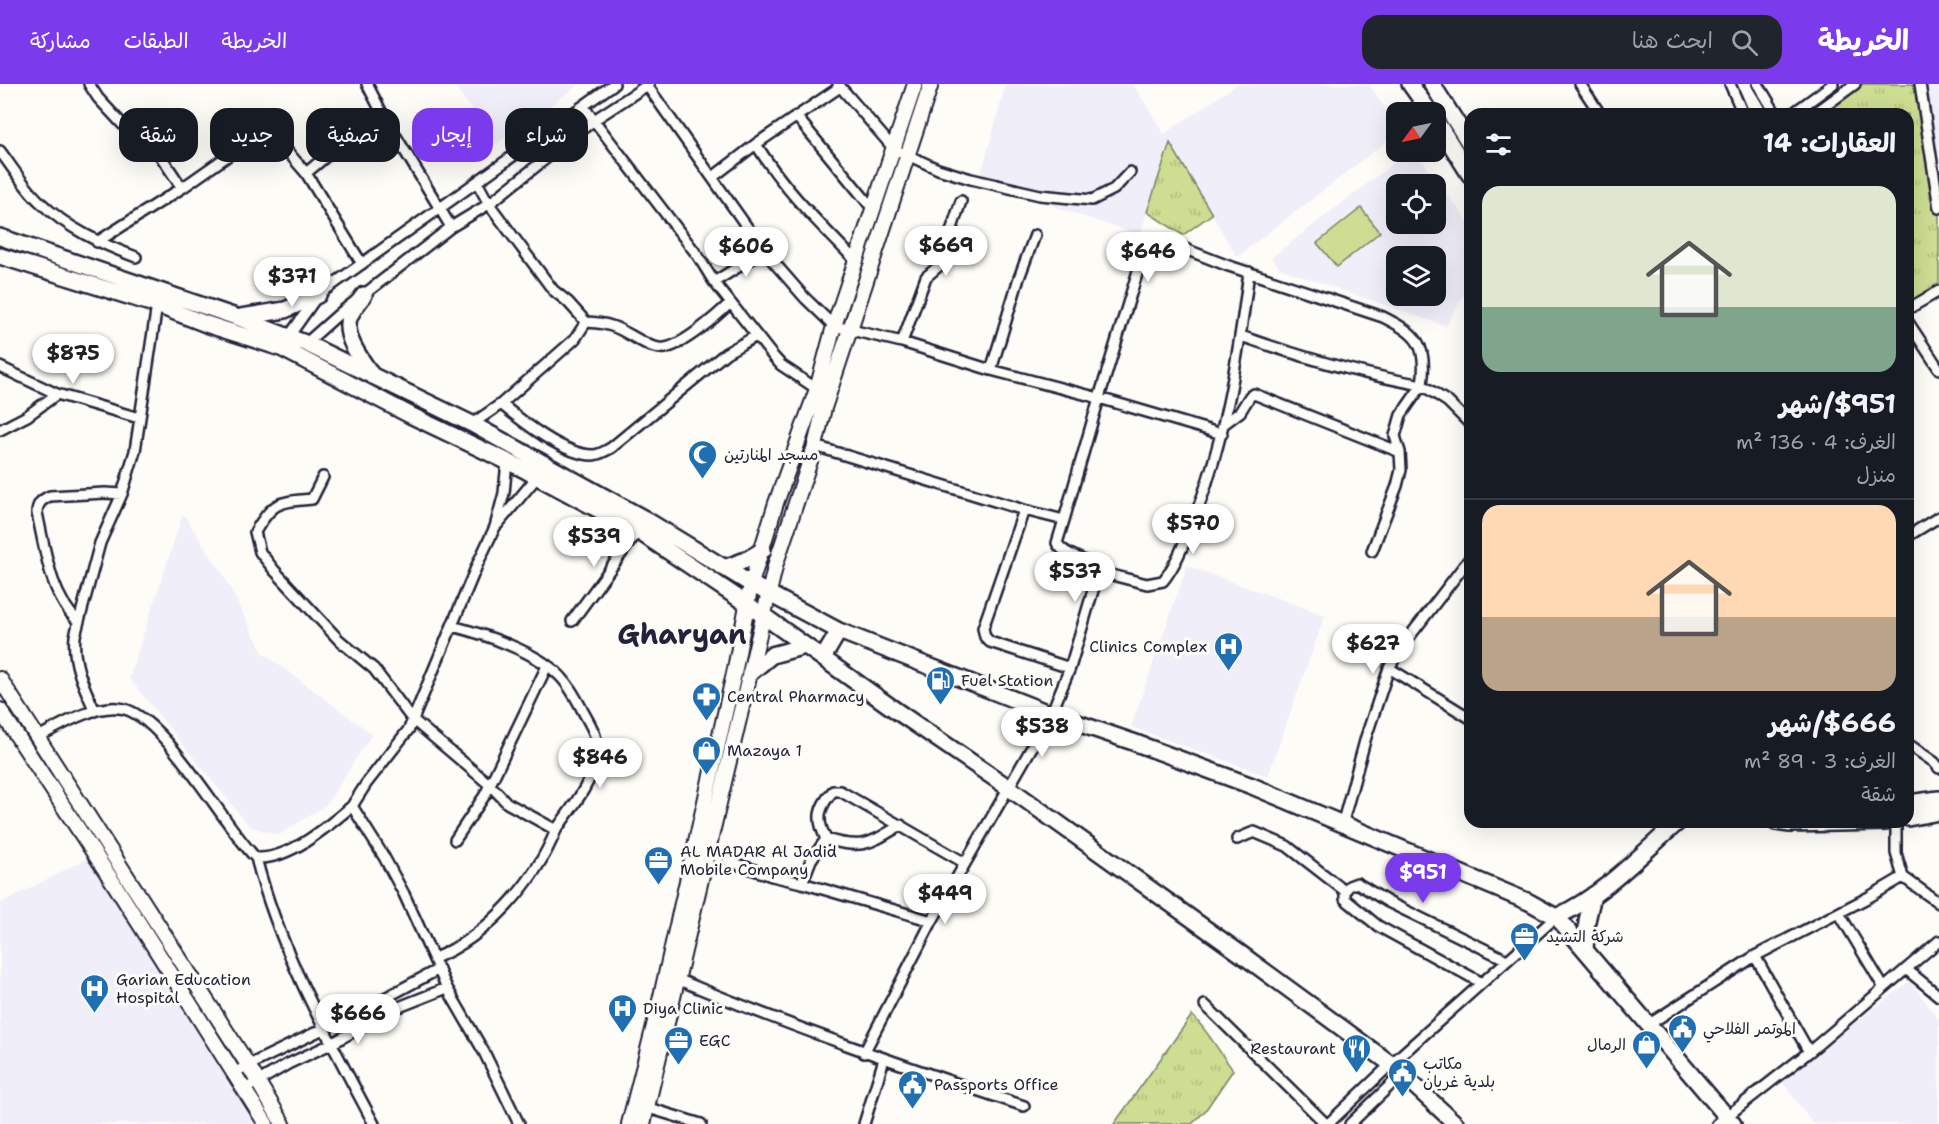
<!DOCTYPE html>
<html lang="ar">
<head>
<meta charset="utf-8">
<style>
  body { margin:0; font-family:"Shantell Sans","Playpen Sans Arabic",sans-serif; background:#20242c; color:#f1f3f6; direction:rtl; height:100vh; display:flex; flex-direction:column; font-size:22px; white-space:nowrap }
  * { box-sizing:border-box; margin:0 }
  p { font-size:20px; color:#9ea1a6 }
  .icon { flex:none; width:33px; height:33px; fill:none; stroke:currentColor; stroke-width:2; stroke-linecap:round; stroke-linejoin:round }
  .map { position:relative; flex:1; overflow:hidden; direction:ltr }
  .side { position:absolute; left:1464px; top:24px; width:450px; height:720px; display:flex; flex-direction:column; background:#171b24; border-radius:18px; box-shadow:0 6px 24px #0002; direction:rtl }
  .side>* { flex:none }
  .banner { position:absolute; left:18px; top:24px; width:570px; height:54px; direction:rtl; display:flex; gap:12px }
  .needle { width:39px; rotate:237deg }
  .controls { position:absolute; left:1386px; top:18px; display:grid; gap:12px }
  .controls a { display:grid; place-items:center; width:60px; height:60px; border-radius:12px; background:#171b24; box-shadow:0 6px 24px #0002; font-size:30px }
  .price { position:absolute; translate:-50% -51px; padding:0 14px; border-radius:21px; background:#fff; color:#222; font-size:20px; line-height:39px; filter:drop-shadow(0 2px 3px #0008) }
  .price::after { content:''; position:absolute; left:50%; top:36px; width:18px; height:14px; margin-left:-9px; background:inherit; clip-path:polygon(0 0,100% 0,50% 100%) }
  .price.current { background:#7c3aed; color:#fff }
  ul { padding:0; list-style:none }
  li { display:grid; align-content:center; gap:12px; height:318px; padding:0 18px }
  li+li { border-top:2px solid #363941 }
  li span { display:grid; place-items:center; height:186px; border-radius:18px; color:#555 }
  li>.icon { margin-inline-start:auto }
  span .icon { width:108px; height:108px; fill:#fffc; stroke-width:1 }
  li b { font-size:26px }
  h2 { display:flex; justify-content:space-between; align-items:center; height:72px; padding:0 18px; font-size:26px }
  .pill { padding:0 21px; border-radius:18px; background:#171b24; box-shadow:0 6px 24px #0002; font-size:21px; line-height:54px }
  .pill.current { background:#7c3aed; color:#fff }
  header { display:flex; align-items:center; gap:36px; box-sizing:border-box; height:84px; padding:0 30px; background:#7c3aed; color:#fff }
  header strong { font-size:28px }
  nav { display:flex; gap:33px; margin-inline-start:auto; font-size:21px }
  .search { width:420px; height:54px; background:#20242c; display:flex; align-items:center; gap:15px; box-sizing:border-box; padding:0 21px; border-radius:18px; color:#9ea1a6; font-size:22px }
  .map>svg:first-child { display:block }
  .built { fill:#f0eef9; fill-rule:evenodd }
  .grass { fill:url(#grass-tufts); stroke:#788066; stroke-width:1.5 }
  .pitch { fill:#cddd91; stroke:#788066; stroke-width:1.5 }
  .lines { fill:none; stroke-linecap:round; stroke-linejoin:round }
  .street-casing { stroke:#22223b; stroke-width:14 }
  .secondary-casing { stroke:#22223b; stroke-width:18 }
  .primary-casing { stroke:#22223b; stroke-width:20 }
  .street { stroke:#fdfcf7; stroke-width:9 }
  .secondary { stroke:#fdfcf7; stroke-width:14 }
  .primary { stroke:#fdfcf7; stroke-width:15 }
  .labels { text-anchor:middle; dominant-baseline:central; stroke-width:6; stroke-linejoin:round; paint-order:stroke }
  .poi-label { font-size:16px; fill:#22223b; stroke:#fdfcf7; text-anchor:start }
  .town-label { font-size:28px; font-weight:bold; fill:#22223b; stroke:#fdfcf7 }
</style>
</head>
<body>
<header>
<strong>الخريطة</strong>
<div class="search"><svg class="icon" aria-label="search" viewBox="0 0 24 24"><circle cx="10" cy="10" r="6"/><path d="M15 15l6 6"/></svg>ابحث هنا</div>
<nav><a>الخريطة</a><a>الطبقات</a><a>مشاركة</a></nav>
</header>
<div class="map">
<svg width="1939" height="1040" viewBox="0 0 1939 1040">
  <defs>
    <pattern id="grass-tufts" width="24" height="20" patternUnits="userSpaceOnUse" patternTransform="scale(1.5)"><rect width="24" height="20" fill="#cddd91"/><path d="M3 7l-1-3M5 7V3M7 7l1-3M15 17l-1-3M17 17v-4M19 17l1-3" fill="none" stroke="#b0bd7e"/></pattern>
  </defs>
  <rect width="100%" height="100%" fill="#fdfcf7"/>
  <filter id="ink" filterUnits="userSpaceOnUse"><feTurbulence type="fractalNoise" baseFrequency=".0167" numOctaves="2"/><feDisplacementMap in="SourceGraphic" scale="12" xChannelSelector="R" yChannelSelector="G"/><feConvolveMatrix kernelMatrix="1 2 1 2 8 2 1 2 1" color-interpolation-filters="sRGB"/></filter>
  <g filter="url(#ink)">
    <path class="built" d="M 453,0 L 580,0 L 496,60 Z
      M 1006,0 L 1133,0 L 1164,50 L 1238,0 L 1369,0 L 1396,42 L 1396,50 L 1237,173 L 1170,59 L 1140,151 L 979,98 Z
      M 1923,0 L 1939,0 L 1939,95 L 1927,18 Z
      M 1408,68 L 1415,68 L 1470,140 L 1470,199 L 1446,242 L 1281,185 L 1271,174 ZM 1396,100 L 1436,100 L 1436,140 L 1396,140 ZM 1396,172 L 1436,172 L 1436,212 L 1396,212 Z
      M 183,430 L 224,492 L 263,569 L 372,650 L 326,721 L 279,751 L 250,743 L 129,594 Z
      M 1187,482 L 1325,531 L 1268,692 L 1131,643 Z
      M 92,772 L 257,1040 L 0,1040 L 0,820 Z
      M 1910,897 L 1939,936 L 1939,1040 L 1813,1040 L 1781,996 Z"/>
    <path class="grass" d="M 1857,0 L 1920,0 L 1939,130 L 1939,205 L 1908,223 L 1908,30 L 1815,30 Z
      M 1170,59 L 1212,130 L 1183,151 L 1147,128 Z
      M 1192,931 C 1208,947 1219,968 1233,986 L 1205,1027 L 1192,1040 L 1114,1040 Z"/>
    <path class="pitch" d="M 1361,124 L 1380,148 L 1337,183 L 1317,159 Z"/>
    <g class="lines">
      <defs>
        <path id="street" d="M 89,0 L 98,14 L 124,42 L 140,52 L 158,68 L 182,104
          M 367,0 L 383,31 L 451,143
          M 646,0 L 764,167 L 805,214 L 834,242 L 902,258 L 991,286 L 1099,314 L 1222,350
          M 838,0 L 894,65 L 938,85 L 971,95 L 1040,111 L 1092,116 L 1114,105 L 1130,88
          M 1580,0 L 1600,30
          M 1730,0 L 1743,30
          M 1758,0 L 1776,30
          M 1920,0 L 1939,124
          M 583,22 L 698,172 L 714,198 L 772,271 L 781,281 L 817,305
          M 1792,30 L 1833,0
          M 1814,30 L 1855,0
          M 796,32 L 873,125
          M 756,60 C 784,106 819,139 856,177
          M 0,67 C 12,83 25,104 40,118 C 67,144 101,160 136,173
          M 306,89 L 347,55 L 383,31
          M 713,93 L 756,60 L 840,3
          M 477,98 L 489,120 L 553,206 L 568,218 L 586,238 L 575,255 L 501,320 C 523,338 564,371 593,371 C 599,371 605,367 611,364 L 726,269 L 756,252
          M 97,158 L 182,104 L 262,48 L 275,53 L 306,89 L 362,180
          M 714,198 L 764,167
          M 1908,225 L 1939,207
          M 586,238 C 619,239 624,250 651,262 C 655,263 661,265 665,264 C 683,261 717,232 730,219
          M 1908,238 L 1939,285
          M 287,255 L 318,211 L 614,0
          M 902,258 L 926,193 L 940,181 L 961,117
          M 304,261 L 340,229 L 451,143 L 489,120 L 594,36 L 649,0
          M 0,283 L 57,310 L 139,334
          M 991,286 L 1019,194 L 1035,151
          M 472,340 L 501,320
          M 1224,340 L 1240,328 L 1250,312 L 1254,310 L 1400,368
          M 0,346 L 27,332 L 57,310
          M 815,362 L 1024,426 L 1064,436 L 1099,314 L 1145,164 L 1151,158 L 1162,156 L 1226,181 L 1383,233 C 1417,250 1428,260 1422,301 C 1360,290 1301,273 1241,252
          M 507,377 L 504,409 L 495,443 L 478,479 L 409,645 L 366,700 L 352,722 L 384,773 L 404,810 L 447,904 L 484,968 L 519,1040
          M 323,393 L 312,415 C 279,418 273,417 255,448 L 260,468 L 274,486 L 339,556 L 374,585 L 412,635 L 490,701 L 507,719 L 556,746 C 572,723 590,703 596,674 C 600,657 593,645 585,631 C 578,618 571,603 560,592 C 537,568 484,550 452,542
          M 1024,426 L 983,544 L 985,553 L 990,558 L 1070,584
          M 497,441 L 537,393
          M 1908,452 L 1939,433
          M 1372,467 L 1397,402 L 1401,386 L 1400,368 L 1395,352 L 1401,331 L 1422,301 L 1448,318 L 1470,340
          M 1096,487 L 1147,500 L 1163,497 C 1175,482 1183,462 1190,445 C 1224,363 1238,275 1249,188
          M 78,537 C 50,512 45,464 37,429 C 37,420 41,416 50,412 L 105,409 L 122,410
          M 572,537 L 638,447
          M 1389,584 L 1470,634
          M 95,627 C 84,603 72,579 75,552 L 100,459 L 122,410 L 135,367 L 157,221
          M 36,654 C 60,642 90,622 118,624 C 161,625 224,743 256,774 C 289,776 327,743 352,722
          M 1908,660 L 1934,678 L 1939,684
          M 1342,741 L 1366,653 L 1389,584 L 1403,561 L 1470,474
          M 826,755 C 863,766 869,760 901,741
          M 1237,755 L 1254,748 L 1287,762 L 1345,807 L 1345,815 L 1378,842 L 1482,899
          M 455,756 L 485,711 L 547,582
          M 256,774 C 280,868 329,955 374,1040
          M 728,777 L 772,792 L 802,799 L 811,776 L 826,755 C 816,735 818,724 833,707 L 840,707 L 965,779
          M 1903,793 L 1939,819
          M 802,799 L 932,837
          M 1345,807 L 1349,802 L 1357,799 L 1388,818 L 1507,876
          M 1839,829 L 1884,904
          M 1755,872 L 1809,968
          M 435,874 C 487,852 535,799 556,746
          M 1906,885 L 1939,912
          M 677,895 C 791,943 907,983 1024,1022
          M 1205,921 L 1326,1040
          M 1648,941 L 1755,872 L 1869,813 L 1903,793 L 1896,769 L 1896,738
          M 864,969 L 932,837 L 1051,630 L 1070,584 L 1097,493 C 1094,473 1066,475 1057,459 L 1064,436
          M 235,988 L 372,921 L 439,885
          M 245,1005 L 288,980 L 331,960 L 394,925 L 447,904
          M 642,1022 L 701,1040
          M 864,1040 L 884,975
          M 1328,1040 L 1391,980 L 1556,833
          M 1350,1040 L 1403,989
          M 1717,1040 L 1809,968 L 1939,857"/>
        <path id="secondary" d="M 0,595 L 248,981 L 283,1040
          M 0,626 L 113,798 L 266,1040
          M 629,1040 L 657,930 L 735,585 L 751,500 L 776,419 L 817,305 L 834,242 L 915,0
          M 643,1040 L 776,479 L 815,362 L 824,324 L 931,0"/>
        <path id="primary" d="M 1410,0 L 1430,28
          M 1432,0 L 1470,60
          M 1436,37 L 1470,91
          M 0,153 L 239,234 L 305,259 L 472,340 L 643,434 L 751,500 L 839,547 L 1051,630 L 1133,658 L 1252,702 L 1529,818 L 1556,833 L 1562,839 L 1733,1040
          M 0,172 L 157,221 L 206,240 L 281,264 L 410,331 L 521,384 L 638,447 L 747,520 L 898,628 L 1009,704 L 1241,870 L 1391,980 L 1456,1040
          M 364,211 C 358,219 348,230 348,240 C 347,259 363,277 372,292
          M 241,233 L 285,226 L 318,211
          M 724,484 L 746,476 L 763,466
          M 823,574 L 839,547
          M 750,589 L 772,571 L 805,562
          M 1908,719 L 1939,715
          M 1908,734 L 1939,728
          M 1776,738 L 1790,740 L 1886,738
          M 1556,833 C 1604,811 1639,772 1678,738
          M 1585,866 L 1587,837 L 1593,811"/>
      </defs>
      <use href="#street" class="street-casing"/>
      <use href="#secondary" class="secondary-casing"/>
      <use href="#primary" class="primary-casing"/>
      <use href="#street" class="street"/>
      <use href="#secondary" class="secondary"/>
      <use href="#primary" class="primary"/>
    </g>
  </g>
  <defs>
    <symbol id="mosque-pin" viewBox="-11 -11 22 30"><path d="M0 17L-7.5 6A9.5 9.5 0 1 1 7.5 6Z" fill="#1f6fb2" stroke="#fdfcf7"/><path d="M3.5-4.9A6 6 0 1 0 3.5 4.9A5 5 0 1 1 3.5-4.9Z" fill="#fff"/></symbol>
    <symbol id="hospital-pin" viewBox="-11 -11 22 30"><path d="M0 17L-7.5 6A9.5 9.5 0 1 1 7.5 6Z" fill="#1f6fb2" stroke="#fdfcf7"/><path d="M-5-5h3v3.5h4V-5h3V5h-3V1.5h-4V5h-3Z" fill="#fff"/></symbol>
    <symbol id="fuel-pin" viewBox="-11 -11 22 30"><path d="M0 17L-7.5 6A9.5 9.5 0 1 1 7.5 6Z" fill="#1f6fb2" stroke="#fdfcf7"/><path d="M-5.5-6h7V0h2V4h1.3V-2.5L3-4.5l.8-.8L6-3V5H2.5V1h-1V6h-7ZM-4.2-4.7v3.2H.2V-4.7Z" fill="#fff"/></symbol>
    <symbol id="pharmacy-pin" viewBox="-11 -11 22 30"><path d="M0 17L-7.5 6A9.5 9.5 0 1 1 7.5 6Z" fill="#1f6fb2" stroke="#fdfcf7"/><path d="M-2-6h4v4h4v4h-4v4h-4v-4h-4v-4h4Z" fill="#fff"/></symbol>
    <symbol id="shop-pin" viewBox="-11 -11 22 30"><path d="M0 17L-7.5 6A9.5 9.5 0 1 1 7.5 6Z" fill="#1f6fb2" stroke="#fdfcf7"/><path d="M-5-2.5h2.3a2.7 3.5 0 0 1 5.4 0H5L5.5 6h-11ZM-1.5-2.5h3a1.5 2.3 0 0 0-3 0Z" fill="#fff"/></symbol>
    <symbol id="office-pin" viewBox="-11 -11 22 30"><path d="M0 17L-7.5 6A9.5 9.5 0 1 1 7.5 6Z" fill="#1f6fb2" stroke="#fdfcf7"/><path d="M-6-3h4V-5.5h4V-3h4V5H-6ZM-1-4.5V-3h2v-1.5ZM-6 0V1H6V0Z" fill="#fff"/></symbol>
    <symbol id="civic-pin" viewBox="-11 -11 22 30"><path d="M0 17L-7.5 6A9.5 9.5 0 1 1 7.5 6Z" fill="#1f6fb2" stroke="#fdfcf7"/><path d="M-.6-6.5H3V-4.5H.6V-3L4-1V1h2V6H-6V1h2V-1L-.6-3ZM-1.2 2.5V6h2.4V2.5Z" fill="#fff"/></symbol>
    <symbol id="restaurant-pin" viewBox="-11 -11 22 30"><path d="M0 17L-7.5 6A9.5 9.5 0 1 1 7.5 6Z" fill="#1f6fb2" stroke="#fdfcf7"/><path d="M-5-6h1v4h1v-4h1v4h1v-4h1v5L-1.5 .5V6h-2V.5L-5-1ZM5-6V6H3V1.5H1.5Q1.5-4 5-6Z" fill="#fff"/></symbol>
  </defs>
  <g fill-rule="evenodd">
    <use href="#mosque-pin" x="686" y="354" width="33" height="45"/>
    <use href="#hospital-pin" x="1212" y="546" width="33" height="45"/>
    <use href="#fuel-pin" x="924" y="580" width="33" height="45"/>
    <use href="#pharmacy-pin" x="690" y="596" width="33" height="45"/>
    <use href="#shop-pin" x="690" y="650" width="33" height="45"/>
    <use href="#office-pin" x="642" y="760" width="33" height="45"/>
    <use href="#office-pin" x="1508" y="836" width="33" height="45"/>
    <use href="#hospital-pin" x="78" y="888" width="33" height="45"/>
    <use href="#hospital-pin" x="606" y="908" width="33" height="45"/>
    <use href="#civic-pin" x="1666" y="928" width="33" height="45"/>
    <use href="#office-pin" x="662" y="940" width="33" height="45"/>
    <use href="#shop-pin" x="1630" y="944" width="33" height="45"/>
    <use href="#restaurant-pin" x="1340" y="948" width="33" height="45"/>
    <use href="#civic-pin" x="1386" y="972" width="33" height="45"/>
    <use href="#civic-pin" x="896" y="984" width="33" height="45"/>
  </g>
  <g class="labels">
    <g class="poi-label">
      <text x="724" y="370">مسجد المنارتين</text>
      <text x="1207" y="562" text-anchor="end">Clinics Complex</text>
      <text x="961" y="596">Fuel Station</text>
      <text x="727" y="612">Central Pharmacy</text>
      <text x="727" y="666">Mazaya 1</text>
      <text x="680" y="767">AL MADAR Al Jadid<tspan x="680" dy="18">Mobile Company</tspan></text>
      <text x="1546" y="852">شركة التشيد</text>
      <text x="116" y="895">Garian Education<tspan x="116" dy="18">Hospital</tspan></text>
      <text x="643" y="924">Diya Clinic</text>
      <text x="1703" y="944">الموتمر الفلاحي</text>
      <text x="699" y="956">EGC</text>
      <text x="1626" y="960" text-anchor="end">الرمال</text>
      <text x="1336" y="964" text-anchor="end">Restaurant</text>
      <text x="1423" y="979">مكاتب<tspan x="1423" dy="18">بلدية غريان</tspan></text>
      <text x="934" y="1000">Passports Office</text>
    </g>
    <g class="town-label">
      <text x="682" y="550">Gharyan</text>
    </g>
  </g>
</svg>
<div class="controls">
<a><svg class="needle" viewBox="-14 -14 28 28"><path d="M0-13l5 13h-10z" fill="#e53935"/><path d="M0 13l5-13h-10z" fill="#9ea1a6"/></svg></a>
<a><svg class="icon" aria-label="locate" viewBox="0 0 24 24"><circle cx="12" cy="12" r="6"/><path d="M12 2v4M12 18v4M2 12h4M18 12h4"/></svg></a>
<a><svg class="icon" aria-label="layers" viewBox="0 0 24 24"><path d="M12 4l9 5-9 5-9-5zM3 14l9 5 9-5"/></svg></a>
</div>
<b class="price" style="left:946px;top:193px">$669</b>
<b class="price" style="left:746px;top:194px">$606</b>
<b class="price" style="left:1148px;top:199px">$646</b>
<b class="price" style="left:292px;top:224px">$371</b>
<b class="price" style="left:73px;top:301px">$875</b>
<b class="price" style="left:1193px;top:471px">$570</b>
<b class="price" style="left:594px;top:484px">$539</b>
<b class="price" style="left:1075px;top:519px">$537</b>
<b class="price" style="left:1373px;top:591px">$627</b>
<b class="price" style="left:1042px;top:674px">$538</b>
<b class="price" style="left:600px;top:705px">$846</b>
<b class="price current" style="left:1423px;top:820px">$951</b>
<b class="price" style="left:945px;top:841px">$449</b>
<b class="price" style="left:358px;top:961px">$666</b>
<div class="banner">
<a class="pill">شراء</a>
<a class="pill current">إيجار</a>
<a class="pill">تصفية</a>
<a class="pill">جديد</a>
<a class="pill">شقة</a>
</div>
<section class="side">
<h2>العقارات: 14<svg class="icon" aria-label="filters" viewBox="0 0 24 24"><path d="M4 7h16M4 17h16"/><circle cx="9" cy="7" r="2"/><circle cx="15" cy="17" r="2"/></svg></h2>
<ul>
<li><span style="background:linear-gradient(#dfe7d0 65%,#7fa58c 0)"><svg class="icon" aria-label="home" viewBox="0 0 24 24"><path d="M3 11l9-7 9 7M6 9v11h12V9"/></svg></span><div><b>$951/شهر</b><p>الغرف: 4 · 136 m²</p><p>منزل</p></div></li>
<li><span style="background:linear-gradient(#ffd9b3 60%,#b9a48a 0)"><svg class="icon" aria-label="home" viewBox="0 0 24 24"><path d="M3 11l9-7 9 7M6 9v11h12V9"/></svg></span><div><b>$666/شهر</b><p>الغرف: 3 · 89 m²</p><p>شقة</p></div></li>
</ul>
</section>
</div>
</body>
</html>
